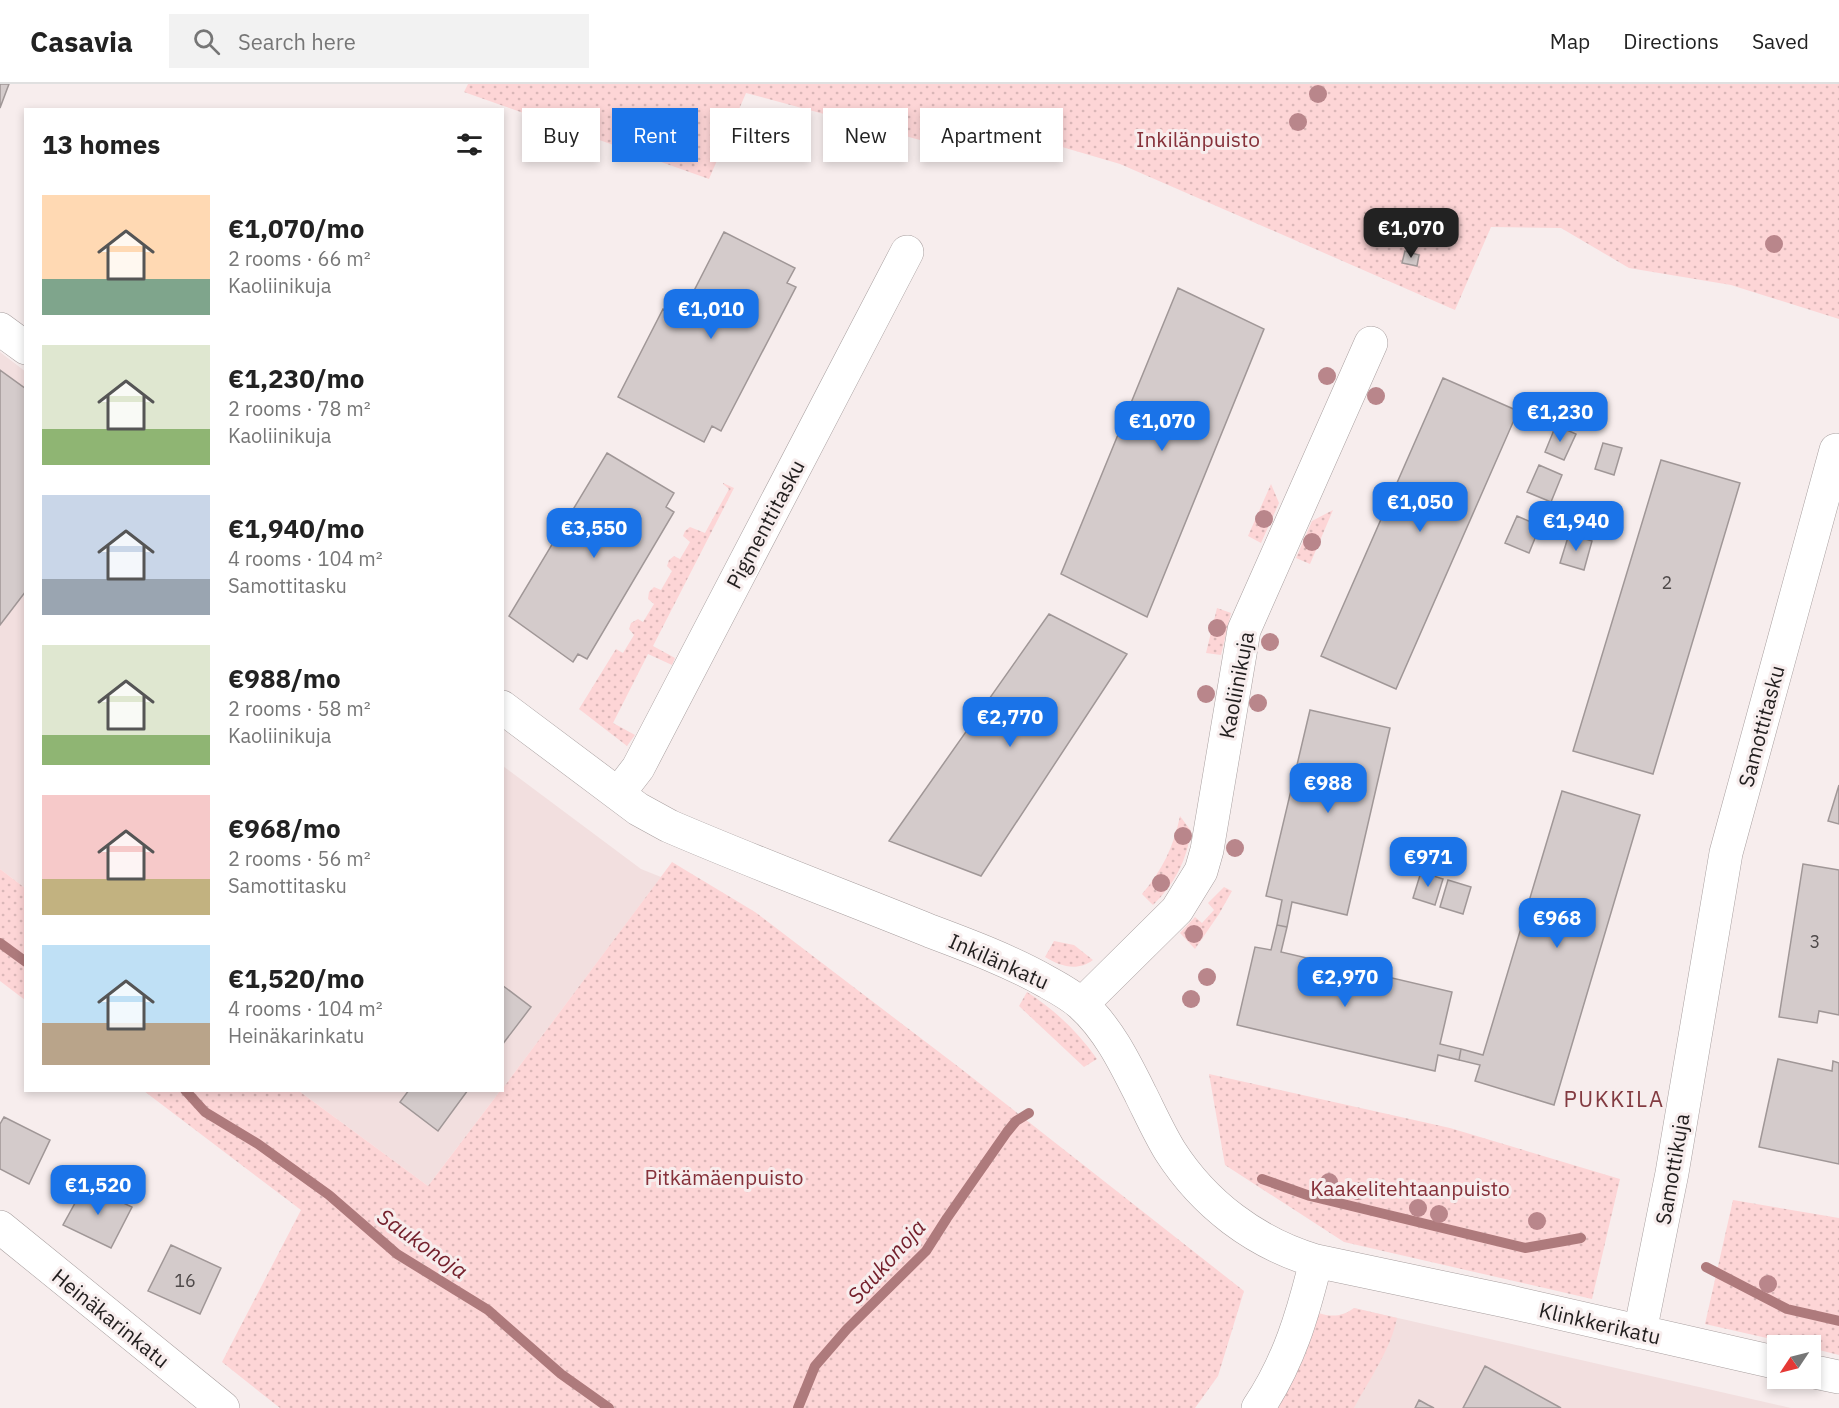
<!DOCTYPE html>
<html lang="en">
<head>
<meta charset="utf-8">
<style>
  body { margin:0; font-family:"IBM Plex Sans",sans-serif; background:#f2f2f2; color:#222; height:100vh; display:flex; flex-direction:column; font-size:22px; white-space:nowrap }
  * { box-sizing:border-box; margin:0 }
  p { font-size:20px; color:#767676 }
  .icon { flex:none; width:33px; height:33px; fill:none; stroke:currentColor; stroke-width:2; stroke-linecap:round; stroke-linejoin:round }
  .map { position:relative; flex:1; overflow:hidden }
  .sheet { position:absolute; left:24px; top:24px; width:480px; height:984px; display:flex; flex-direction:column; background:#fff; border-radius:0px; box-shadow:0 3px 9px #0003 }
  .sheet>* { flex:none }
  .banner { position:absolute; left:522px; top:24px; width:570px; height:54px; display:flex; gap:12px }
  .needle { width:39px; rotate:235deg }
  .fabs { position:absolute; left:1767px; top:1251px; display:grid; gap:12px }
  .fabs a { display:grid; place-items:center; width:54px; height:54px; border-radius:0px; background:#fff; box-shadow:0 3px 9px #0003; font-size:30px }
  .price { position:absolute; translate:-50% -51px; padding:0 14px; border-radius:12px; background:#1a73e8; color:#fff; font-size:20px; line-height:39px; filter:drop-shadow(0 2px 3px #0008) }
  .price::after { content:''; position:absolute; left:50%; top:36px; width:18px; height:14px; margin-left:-9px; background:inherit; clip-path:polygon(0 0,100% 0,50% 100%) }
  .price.active { background:#222; color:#fff }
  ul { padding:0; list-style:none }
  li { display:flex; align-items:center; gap:18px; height:150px; padding:0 18px }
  li span { display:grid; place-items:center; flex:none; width:168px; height:120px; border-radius:0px; color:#555 }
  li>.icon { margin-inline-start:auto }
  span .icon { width:72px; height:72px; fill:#fffc; stroke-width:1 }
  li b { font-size:26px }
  h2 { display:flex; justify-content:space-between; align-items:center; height:72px; padding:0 18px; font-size:26px }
  .tag { padding:0 21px; border-radius:0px; background:#fff; box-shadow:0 3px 9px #0003; font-size:21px; line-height:54px }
  .tag.active { background:#1a73e8; color:#fff }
  header { display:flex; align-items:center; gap:36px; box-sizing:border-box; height:84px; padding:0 30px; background:#fff; border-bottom:2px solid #e0e0e0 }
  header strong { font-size:28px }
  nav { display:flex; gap:33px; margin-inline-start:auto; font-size:21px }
  .search { width:420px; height:54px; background:#f2f2f2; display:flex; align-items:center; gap:15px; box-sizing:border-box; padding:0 21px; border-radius:0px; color:#767676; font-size:22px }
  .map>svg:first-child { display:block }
  .built { fill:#f2dfdf }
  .grass { fill:url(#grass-dots) }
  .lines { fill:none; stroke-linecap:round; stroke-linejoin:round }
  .stream { stroke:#ae7a7c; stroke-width:10 }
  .building { fill:#d4cbcb; stroke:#a09797; stroke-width:1.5 }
  .minor-casing { stroke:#a89f9f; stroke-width:34 }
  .minor { stroke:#fff; stroke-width:33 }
  .tree { fill:#b9868b }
  .labels { text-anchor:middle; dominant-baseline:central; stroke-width:6; stroke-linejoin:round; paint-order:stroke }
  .number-label { font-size:18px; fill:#4e4949 }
  .park-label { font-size:21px; fill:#86313a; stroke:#f7eded }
  .street-label { font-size:21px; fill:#211e1e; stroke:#f7eded }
  .neighbourhood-label { font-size:22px; letter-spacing:1.5px; fill:#823a40; stroke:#f7eded }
  .water-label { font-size:22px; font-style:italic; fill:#74202c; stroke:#f7eded }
</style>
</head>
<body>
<header>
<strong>Casavia</strong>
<div class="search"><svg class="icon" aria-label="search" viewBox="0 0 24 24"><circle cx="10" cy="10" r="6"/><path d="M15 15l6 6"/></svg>Search here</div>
<nav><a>Map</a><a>Directions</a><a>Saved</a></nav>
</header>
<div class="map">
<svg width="1839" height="1324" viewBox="0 0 1839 1324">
  <defs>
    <pattern id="grass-dots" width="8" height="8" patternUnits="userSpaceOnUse" patternTransform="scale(1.5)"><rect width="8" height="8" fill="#fdd5d6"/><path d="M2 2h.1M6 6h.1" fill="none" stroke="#d9b6b7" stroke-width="1.8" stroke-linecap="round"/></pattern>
  </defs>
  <rect width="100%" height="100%" fill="#f7eded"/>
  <path class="built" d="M 0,268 L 26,288 L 25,804 L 0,785 Z
    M 503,682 L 641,785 L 661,793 L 503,1004 Z
    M 299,1007 L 500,1007 L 428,1102 Z
    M 1354,1224 L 1791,1324 L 1286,1324 Z"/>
  <path class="grass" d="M 468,0 L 1839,0 L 1839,235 L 1731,201 L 1629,184 L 1561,144 L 1491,143 L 1455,226 L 1120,80 L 1011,48 L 920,56 L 746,9 L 709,95 L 464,8 Z
    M 723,399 L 734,404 L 653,562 L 675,574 L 672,581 L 648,570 L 613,639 L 635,651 L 627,662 L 579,625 L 616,565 L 623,569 L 634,551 L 629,545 L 631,539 L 638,535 L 643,538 L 654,520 L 648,515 L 649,508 L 654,503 L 661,506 L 672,487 L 667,482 L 669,476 L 674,472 L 680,475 L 690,458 L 683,452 L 685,447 L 690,443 L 705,449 L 729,405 L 723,400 Z
    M 1271,400 L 1279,419 L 1261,459 L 1248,452 Z
    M 1333,426 L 1310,480 L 1296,474 L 1312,437 Z
    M 1217,524 L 1231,529 L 1221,571 L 1206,569 Z
    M 1180,732 L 1191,747 C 1187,776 1174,801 1153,821 L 1142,810 C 1162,787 1174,762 1180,732 Z
    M 672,778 L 755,828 L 960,984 L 1244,1207 L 1218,1292 L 1195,1324 L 280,1324 L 222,1278 L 301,1126 L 144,1007 L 299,1007 L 428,1102 L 500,1007 L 502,1006 L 503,1004 Z
    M 0,785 L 25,804 L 25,916 L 0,897 Z
    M 1224,803 L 1232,807 L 1219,830 L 1195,865 L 1180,849 L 1195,833 L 1202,839 L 1214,826 L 1208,819 Z
    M 1054,857 L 1074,861 L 1093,876 C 1077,888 1060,882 1045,873 Z
    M 1027,908 C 1055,926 1078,948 1097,975 L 1084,983 L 1019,922 Z
    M 1209,990 L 1450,1044 L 1620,1095 L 1592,1215 L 1344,1158 L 1225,1081 Z
    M 1733,1116 L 1839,1134 L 1839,1271 L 1811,1264 L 1810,1262 L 1798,1261 L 1705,1240 Z
    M 1354,1224 L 1397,1234 C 1391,1265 1369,1296 1354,1324 L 1278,1324 L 1305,1271 L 1318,1229 C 1332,1233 1342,1233 1354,1224 Z"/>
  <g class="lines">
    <path class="stream" d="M 0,859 L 26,878
      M 185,1006 L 205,1028 L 258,1060 L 329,1111 L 397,1170 L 488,1226 L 561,1290 L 609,1324
      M 1262,1095 L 1310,1112 L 1525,1164 L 1581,1154
      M 1706,1183 L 1787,1225 L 1839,1237
      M 798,1324 L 815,1282 L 847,1245 L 926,1167 L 947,1134 L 1007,1048 L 1016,1037 L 1029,1029"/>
  </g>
  <path class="building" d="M 0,0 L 9,0 L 0,24 Z
    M 724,148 L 795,184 L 787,199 L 796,203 L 721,347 L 712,342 L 704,358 L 618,313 L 663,225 L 680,234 Z
    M 1405,167 L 1419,171 L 1417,182 L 1402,179 Z
    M 1178,204 L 1264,245 L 1147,533 L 1061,490 Z
    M 0,286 L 26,305 L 26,507 L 0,541 Z
    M 1443,294 L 1518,327 L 1396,605 L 1321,572 Z
    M 1556,341 L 1576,350 L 1564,376 L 1545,368 Z
    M 1603,359 L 1622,364 L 1614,391 L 1595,385 Z
    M 607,369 L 674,409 L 666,423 L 674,428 L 587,575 L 578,570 L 573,578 L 509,532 Z
    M 1661,376 L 1740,399 L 1653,690 L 1573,667 Z
    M 1539,381 L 1562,391 L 1551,418 L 1527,408 Z
    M 1517,432 L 1540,442 L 1529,469 L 1505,459 Z
    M 1569,450 L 1592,457 L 1584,486 L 1560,479 Z
    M 1049,530 L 1127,570 L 981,792 L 889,757 Z
    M 1310,626 L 1390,644 L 1347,831 L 1292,818 L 1287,843 L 1277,841 L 1282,816 L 1266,812 Z
    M 1839,701 L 1839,740 L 1828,737 Z
    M 1562,707 L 1640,731 L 1554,1021 L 1475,997 L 1480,981 L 1459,976 L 1461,965 L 1483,971 Z
    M 1803,780 L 1839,786 L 1839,931 L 1819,927 L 1817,939 L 1779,933 Z
    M 1421,788 L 1443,795 L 1435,821 L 1413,814 Z
    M 1448,796 L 1471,803 L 1463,830 L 1440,823 Z
    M 1277,841 L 1287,843 L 1281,868 L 1452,908 L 1440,960 L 1461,965 L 1459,976 L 1438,971 L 1435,987 L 1237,941 L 1255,863 L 1271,866 Z
    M 502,901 L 531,923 L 502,961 Z
    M 1778,975 L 1832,987 L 1833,977 L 1839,979 L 1839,1080 L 1759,1063 Z
    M 409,1006 L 468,1006 L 438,1047 L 400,1018 Z
    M 4,1033 L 50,1056 L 29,1100 L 0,1085 L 0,1040 Z
    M 85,1101 L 132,1123 L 111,1164 L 63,1141 Z
    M 171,1161 L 221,1184 L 200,1230 L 148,1207 Z
    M 1485,1282 L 1494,1287 L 1561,1324 L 1463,1324 Z
    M 1419,1316 L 1428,1321 L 1434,1324 L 1415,1324 Z"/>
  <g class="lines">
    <defs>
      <path id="minor" d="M 0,245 L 26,264
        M 502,623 L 638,725 L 669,742 C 755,779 843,812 930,847 C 970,862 1010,877 1047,898 C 1058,904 1071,911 1081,920 C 1108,944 1125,979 1141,1011 C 1150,1029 1159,1049 1170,1067 C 1204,1120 1255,1159 1316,1177 L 1506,1217 L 1778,1279
        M 618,710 L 638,684 L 907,168
        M 1082,920 L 1177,826 L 1201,787 L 1207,766 L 1244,546 L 1371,259
        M 0,1143 L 223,1324
        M 1640,1248 L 1672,1089 L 1726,769 L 1836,366
        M 1810,1287 L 1839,1293
        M 1258,1324 C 1289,1278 1303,1230 1316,1177"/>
    </defs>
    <use href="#minor" class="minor-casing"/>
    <use href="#minor" class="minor"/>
  </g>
  <g class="tree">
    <circle cx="1318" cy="10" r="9"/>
    <circle cx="1298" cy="38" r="9"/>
    <circle cx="1774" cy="160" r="9"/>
    <circle cx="1327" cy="292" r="9"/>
    <circle cx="1376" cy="312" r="9"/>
    <circle cx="1264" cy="435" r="9"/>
    <circle cx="1312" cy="458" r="9"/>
    <circle cx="1217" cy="544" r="9"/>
    <circle cx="1270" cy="558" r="9"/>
    <circle cx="1206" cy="610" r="9"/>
    <circle cx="1258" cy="619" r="9"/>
    <circle cx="1183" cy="752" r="9"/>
    <circle cx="1235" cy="764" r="9"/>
    <circle cx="1161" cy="799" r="9"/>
    <circle cx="1194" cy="850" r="9"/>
    <circle cx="1207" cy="893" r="9"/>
    <circle cx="1191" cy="915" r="9"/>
    <circle cx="1329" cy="1098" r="9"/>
    <circle cx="1358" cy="1107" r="9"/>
    <circle cx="1418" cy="1124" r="9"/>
    <circle cx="1439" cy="1130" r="9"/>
    <circle cx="1537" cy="1137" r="9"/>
    <circle cx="1768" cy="1200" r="9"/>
  </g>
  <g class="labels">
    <g class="number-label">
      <text x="1667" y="498">2</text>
      <text x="1815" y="857">3</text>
      <text x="185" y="1196">16</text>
    </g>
    <g class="park-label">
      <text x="1198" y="55">Inkilänpuisto</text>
      <text x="724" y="1093">Pitkämäenpuisto</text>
      <text x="1410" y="1104">Kaakelitehtaanpuisto</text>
    </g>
    <g class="street-label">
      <text transform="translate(765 440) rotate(-62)">Pigmenttitasku</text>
      <text transform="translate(1236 601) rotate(-79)">Kaoliinikuja</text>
      <text transform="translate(1761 642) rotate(-75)">Samottitasku</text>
      <text transform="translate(999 877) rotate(24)">Inkilänkatu</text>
      <text transform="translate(1672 1085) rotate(-80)">Samottikuja</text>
      <text transform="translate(111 1234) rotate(39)">Heinäkarinkatu</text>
      <text transform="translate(1600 1239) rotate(13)">Klinkkerikatu</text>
    </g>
    <g class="neighbourhood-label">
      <text x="1614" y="1014">PUKKILA</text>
    </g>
    <g class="water-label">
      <text transform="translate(423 1159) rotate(35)">Saukonoja</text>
      <text transform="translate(886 1177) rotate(-48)">Saukonoja</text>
    </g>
  </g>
</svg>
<div class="fabs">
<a><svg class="needle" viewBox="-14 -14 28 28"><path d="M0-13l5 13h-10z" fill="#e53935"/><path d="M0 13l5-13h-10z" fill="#767676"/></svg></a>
</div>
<b class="price active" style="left:1411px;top:175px">€1,070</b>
<b class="price" style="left:711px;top:256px">€1,010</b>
<b class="price" style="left:1560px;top:359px">€1,230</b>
<b class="price" style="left:1162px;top:368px">€1,070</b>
<b class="price" style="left:1420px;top:449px">€1,050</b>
<b class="price" style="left:1576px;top:468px">€1,940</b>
<b class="price" style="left:594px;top:475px">€3,550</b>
<b class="price" style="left:1010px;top:664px">€2,770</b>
<b class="price" style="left:1328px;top:730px">€988</b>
<b class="price" style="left:1428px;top:804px">€971</b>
<b class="price" style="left:1557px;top:865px">€968</b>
<b class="price" style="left:1345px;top:924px">€2,970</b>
<b class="price" style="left:98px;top:1132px">€1,520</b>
<div class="banner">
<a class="tag">Buy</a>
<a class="tag active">Rent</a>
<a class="tag">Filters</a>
<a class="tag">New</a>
<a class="tag">Apartment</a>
</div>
<section class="sheet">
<h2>13 homes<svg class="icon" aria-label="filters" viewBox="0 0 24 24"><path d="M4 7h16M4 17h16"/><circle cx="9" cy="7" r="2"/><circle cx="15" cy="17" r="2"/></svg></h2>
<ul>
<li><span style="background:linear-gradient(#ffd9b3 70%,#7fa58c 0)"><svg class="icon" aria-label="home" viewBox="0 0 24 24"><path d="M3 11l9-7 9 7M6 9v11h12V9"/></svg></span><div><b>€1,070/mo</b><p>2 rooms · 66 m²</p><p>Kaoliinikuja</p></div></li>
<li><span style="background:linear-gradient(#dfe7d0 70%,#8fb573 0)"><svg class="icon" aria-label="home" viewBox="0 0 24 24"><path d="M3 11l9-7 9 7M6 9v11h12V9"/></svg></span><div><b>€1,230/mo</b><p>2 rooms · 78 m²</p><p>Kaoliinikuja</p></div></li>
<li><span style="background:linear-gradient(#c9d6e8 70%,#9aa5b1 0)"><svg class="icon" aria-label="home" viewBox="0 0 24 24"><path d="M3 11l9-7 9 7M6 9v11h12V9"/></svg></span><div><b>€1,940/mo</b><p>4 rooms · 104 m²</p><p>Samottitasku</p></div></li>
<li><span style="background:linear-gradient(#dfe7d0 75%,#8fb573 0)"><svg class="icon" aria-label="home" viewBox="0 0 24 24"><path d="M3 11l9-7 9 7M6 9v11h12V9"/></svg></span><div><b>€988/mo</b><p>2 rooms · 58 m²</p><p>Kaoliinikuja</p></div></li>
<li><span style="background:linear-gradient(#f6c9c9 70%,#c2b280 0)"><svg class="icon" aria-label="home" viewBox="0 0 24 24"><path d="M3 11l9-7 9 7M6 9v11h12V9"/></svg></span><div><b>€968/mo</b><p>2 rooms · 56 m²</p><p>Samottitasku</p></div></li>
<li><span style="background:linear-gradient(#bfe0f5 65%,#b9a48a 0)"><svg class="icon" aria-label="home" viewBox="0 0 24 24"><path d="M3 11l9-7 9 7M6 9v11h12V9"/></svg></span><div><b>€1,520/mo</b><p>4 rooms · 104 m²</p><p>Heinäkarinkatu</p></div></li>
</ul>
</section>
</div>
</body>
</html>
